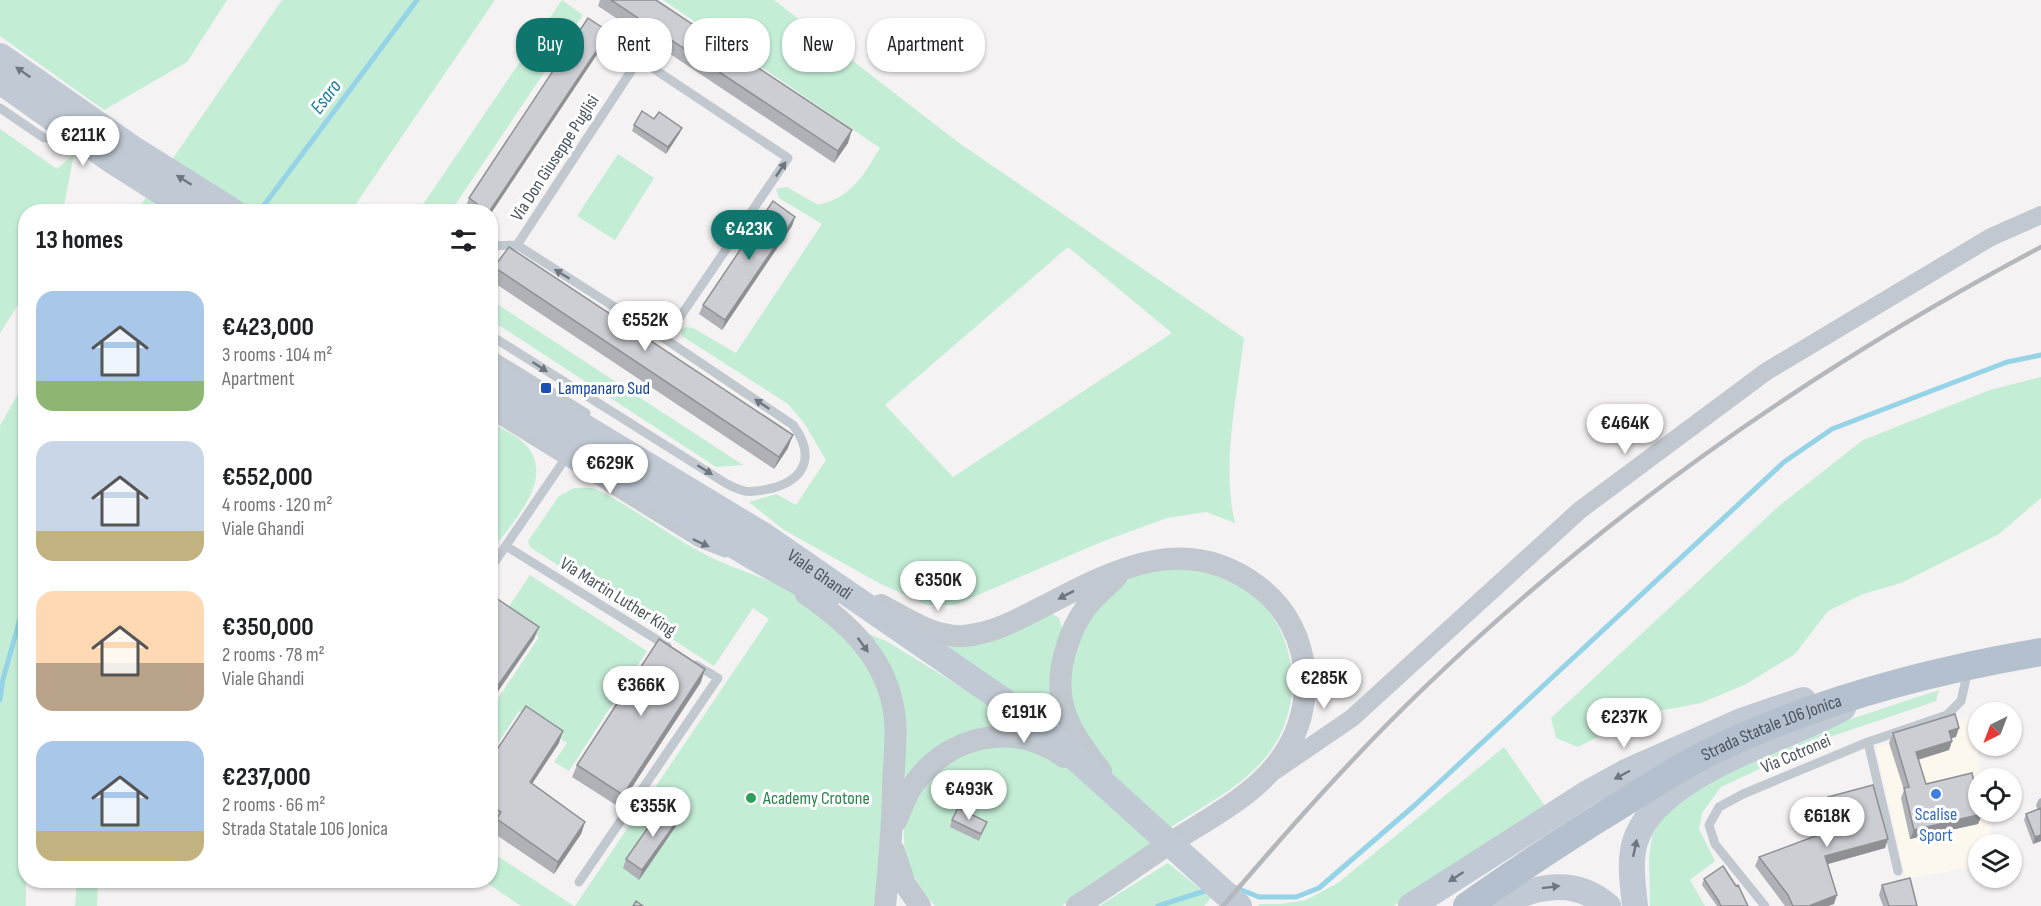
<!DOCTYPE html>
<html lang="en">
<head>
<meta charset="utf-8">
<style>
  body { margin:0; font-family:"Sofia Sans Condensed",sans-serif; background:#f2f2f2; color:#202124; height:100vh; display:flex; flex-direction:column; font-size:22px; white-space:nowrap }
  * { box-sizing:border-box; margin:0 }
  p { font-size:20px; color:#757577 }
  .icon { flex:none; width:33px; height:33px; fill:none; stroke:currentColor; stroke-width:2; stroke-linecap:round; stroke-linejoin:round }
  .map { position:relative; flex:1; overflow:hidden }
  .panel { position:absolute; left:18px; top:204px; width:480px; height:684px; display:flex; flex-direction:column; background:#fff; border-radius:24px; box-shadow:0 2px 4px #0004 }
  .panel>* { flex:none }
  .top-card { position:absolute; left:516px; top:18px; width:570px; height:54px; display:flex; gap:12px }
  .needle { width:39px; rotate:222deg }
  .buttons { position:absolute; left:1968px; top:702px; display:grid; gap:12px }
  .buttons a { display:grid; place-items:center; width:54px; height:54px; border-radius:50%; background:#fff; box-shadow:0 2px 4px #0004; font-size:30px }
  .price { position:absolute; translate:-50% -51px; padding:0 14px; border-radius:21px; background:#fff; color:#222; font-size:20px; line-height:39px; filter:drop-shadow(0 2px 3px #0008) }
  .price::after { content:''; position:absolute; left:50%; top:36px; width:18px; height:14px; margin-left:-9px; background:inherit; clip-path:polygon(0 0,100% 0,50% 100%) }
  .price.active { background:#0f766e; color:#fff }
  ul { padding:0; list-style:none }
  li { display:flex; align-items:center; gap:18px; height:150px; padding:0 18px }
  li span { display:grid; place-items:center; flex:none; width:168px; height:120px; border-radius:18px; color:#555 }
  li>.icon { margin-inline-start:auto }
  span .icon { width:72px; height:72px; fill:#fffc; stroke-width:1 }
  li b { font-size:26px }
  h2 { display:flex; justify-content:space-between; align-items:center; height:72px; padding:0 18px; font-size:26px }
  .pill { padding:0 21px; border-radius:24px; background:#fff; box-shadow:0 2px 4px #0004; font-size:21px; line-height:54px }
  .pill.active { background:#0f766e; color:#fff }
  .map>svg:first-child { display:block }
  .commercial { fill:#fcf8ee }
  .green { fill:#c4edd6; fill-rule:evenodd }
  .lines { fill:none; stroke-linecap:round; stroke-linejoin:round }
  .stream { stroke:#95d3e7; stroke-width:5 }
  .service { stroke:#c1c8cf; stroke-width:9 }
  .minor { stroke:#c1c8cf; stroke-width:18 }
  .tertiary { stroke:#c1c8cf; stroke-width:22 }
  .secondary { stroke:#c1c9d4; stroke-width:26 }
  .primary { stroke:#b4c0ce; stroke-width:28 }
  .rail { stroke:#b4b7bb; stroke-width:4.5 }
  .wall { fill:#afb1b6 }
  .shaded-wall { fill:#8f9094 }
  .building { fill:#ccced4; stroke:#8f9094; stroke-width:1.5 }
  .oneway { fill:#6e7781 }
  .oneway2 { fill:#6e7780 }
  .transit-dot { fill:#1a4fb4; stroke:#fff; stroke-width:2 }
  .shop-dot { fill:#3f7fe0; stroke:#fff; stroke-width:2 }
  .leisure-dot { fill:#2e9e5b; stroke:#fff; stroke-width:2 }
  .labels { text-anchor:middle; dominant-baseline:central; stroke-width:6; stroke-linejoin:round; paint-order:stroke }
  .street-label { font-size:18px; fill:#4b545e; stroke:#fff }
  .transit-label { font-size:18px; fill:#164399; stroke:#fff; text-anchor:start }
  .leisure-label { font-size:18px; fill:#27864d; stroke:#fff; text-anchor:start }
  .shop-label { font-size:18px; fill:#366cbe; stroke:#fff }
  .water-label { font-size:20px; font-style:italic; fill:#167d9e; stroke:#fff }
</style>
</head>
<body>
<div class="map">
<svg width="2041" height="906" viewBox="0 0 2041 906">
  <rect width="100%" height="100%" fill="#f4f2f2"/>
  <path class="commercial" d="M 1974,716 L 1981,778 L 1978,778 L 1978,812 L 1987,812 L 1992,844 L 1978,844 L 1978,866 L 1906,879 L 1876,748 Z"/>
  <path class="green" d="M 0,0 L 227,0 L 187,62 L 104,110 L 0,36 Z
    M 282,0 L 495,0 L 351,211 L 136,212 Z
    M 562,0 L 583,15 L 451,211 L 428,211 L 422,206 Z
    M 663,0 L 774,0 L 959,143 L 1244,338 C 1237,397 1221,464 1235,523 L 1206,512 L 1167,518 L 1101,542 L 955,605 L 927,605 L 879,583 L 784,530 L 749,502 L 776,494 L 796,505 L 826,460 L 804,423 L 788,404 L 682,336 L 681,330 L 686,327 L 693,328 L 736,353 L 822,224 L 779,198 L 776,189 L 787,187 L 818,205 C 853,196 862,177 880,148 ZM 1068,247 L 1172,333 L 953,477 L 885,405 Z
    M 0,129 L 57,169 L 74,154 L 63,211 L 26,212 L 25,294 L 0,333 Z
    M 618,154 L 654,178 L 615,240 L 577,216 Z
    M 490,300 L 491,300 L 743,465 L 716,467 L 491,320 Z
    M 2041,377 L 2041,498 L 1999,534 L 1901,583 L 1863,594 L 1828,611 L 1795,654 L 1746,684 L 1701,703 L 1643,714 L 1578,747 L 1556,738 L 1551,718 L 1779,506 L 1863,440 L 1990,390 Z
    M 25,381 L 26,906 L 0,906 L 0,426 Z
    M 491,422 C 502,429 518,436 526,445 C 557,480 510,524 491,552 Z
    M 574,488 L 593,488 C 634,507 670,537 710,557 C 739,571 770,578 797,596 C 830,618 863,647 878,685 C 898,732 880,852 876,906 L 575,906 L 769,619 L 753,608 L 714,666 L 530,547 L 528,541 L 559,496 Z
    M 1155,567 C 1170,568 1187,565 1201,568 C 1209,570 1218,576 1226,580 C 1235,584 1247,588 1254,595 C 1298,634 1305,706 1269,753 C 1245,785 1205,805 1171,827 L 1097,761 L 1065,693 L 1080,621 L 1129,575 Z
    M 530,575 L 647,651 L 569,771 L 554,762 L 567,743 L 519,711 L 491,754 L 491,709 L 539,637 L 504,614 Z
    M 1052,614 L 1059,618 L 1062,628 L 1051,715 L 1046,718 L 924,639 Z
    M 867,633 L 888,642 L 1008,716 L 1008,725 L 952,737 L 930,753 L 902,783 Z
    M 1939,690 L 1936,701 L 1824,739 L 1721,787 L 1702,813 L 1699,829 L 1715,861 L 1690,880 L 1705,906 L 1650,906 L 1649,858 L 1652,836 L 1663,815 L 1698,782 L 1818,730 Z
    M 1020,744 L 1065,765 L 1154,845 L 1062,906 L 935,906 C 893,859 891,807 943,768 C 950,763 958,754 965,751 C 978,745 1006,746 1020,744 Z
    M 1504,747 L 1545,806 L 1407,898 L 1394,906 L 1260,906 L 1257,904 L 1281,904 L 1306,900 L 1338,883 Z
    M 491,852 L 574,906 L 521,906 L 484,881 L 490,880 Z
    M 1168,863 L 1211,898 L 1204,906 L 1099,906 Z
    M 77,881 L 98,881 L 97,906 L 75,906 Z"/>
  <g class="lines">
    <path class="stream" d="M 259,212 L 417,0
      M 0,700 L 3,679 L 26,598
      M 1234,887 L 1259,897 L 1296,897 L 1319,888 L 1415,805 L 1784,462 L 1832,429 L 2007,362 L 2041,355
      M 1158,906 L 1211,889"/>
    <path class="service" d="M 0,108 L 44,138 L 69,138
      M 517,245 L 639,59 L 788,158 L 665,339
      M 490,246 L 517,245 L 665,339 L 793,425 C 814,453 808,478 773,488 C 764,490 753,493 745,491 C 739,490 733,487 727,484 L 490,335
      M 490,354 L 586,413
      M 490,414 L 697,542 L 725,553
      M 506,546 L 667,646
      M 490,569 L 565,459
      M 1868,742 L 1898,871
      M 579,882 L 718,678 L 696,665
      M 1765,906 L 1715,844 L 1709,825 L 1719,807 L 1743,794 L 1868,742 L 1947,715 L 1961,701 L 1968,670"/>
    <path class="minor" d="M 1276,770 L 1352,718 L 1580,510 L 1767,371 L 1991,237 L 2041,215"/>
    <path class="tertiary" d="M 806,594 C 851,625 889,661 895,719 C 897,744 893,768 893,792 C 892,831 889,867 885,906
      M 881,605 C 906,618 933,638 964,636 C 997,633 1024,616 1052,602 C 1121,566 1189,533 1259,587 C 1287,608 1303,641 1305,676 C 1306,703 1301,726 1287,749 C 1261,794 1205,820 1164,847 C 1135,867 1107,887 1077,906
      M 1101,771 C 1069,730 1049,699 1067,646 C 1071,633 1077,620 1085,609 C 1094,597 1107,587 1117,576
      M 896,821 C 902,809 906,794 914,784 C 949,734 1016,721 1064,757
      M 894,851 L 905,884 L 920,906"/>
    <g class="secondary">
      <path d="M 0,56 L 132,148 L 234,212"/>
      <path d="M 0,81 L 111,160 L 193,212"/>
      <path id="s1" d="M 490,370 L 763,535 L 1004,701 L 1061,745 L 1239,906"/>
      <path d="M 490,397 L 753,557 L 827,598"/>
      <path d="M 1411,906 L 1586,794 L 1626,772 L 1744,720 L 1803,700"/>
      <path d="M 1496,906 C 1533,886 1573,876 1608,906"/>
      <path d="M 1635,906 C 1633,885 1629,862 1635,842 C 1656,773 1785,740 1843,708"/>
    </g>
    <path class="primary" id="s2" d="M 1467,906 C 1518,870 1569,836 1622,804 C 1651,786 1678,768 1708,753 C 1812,702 1928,671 2041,652"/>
    <path class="rail" d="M 1223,906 C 1287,831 1353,756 1425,687 C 1608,511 1816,366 2041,247"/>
  </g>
  <path class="wall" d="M 600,0 L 656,0 L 848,143 L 834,163 L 598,6 Z
    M 609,32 L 604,44 L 490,212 L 465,212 L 464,211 L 469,198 Z
    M 654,119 L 682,128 L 679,134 L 666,154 L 632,131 L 634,125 Z
    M 795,217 L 792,226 L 722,330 L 699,314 L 703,305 Z
    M 494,267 L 788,448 L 774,469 L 490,280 Z
    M 701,682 L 619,807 L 572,777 L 577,765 Z
    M 1893,733 L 1956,737 L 1951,738 L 1952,741 L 1949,750 L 1918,760 L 1926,784 L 1982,814 L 1978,824 L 1910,839 L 1901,798 L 1904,790 L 1889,743 Z
    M 559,743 L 532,784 L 585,822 L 581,834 L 554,874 L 492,832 L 496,823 L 490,820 L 490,760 Z
    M 1828,797 L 1885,848 L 1827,864 L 1834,904 L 1828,906 L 1785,906 L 1755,866 L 1759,857 L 1832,830 L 1825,807 Z
    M 2041,798 L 2041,841 L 2033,844 L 2024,820 L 2026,814 L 2038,810 L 2036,805 L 2039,799 Z
    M 952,820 L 987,822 L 979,841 L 950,827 Z
    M 676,826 L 639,880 L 623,868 L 626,859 Z
    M 1704,879 L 1748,906 L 1717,906 L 1702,885 Z
    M 1882,885 L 1917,906 L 1883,906 L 1879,895 Z"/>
  <path class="shaded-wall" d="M 609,32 L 604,44 L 490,215 L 490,212 L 489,212 Z
    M 682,128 L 679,134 L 666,154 L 668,147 Z
    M 852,130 L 848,143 L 834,163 L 838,151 Z
    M 795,217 L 792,226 L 722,330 L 725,320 Z
    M 793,435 L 788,448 L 774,469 L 779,457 Z
    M 539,627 L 534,639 L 490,703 L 490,697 Z
    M 705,669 L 701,682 L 619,807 L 623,795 Z
    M 1959,728 L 1956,737 L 1946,740 L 1949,731 Z
    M 563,731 L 559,743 L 525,794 L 530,782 Z
    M 1952,741 L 1949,750 L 1913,761 L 1916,752 Z
    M 1982,814 L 1978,824 L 1910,839 L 1914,830 Z
    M 680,817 L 676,826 L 639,880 L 642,870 Z
    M 585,822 L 581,834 L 554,874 L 558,862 Z
    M 2041,835 L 2041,841 L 2033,844 L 2035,837 Z
    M 1888,839 L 1885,848 L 1821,866 L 1825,856 Z
    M 1837,895 L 1834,904 L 1828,906 L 1809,906 Z"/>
  <path class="building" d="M 611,0 L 656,0 L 852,130 L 838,151 Z
    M 588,18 L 609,32 L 489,212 L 488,212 L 469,198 Z
    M 642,111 L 654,119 L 659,112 L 682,128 L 668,147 L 634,125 Z
    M 773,201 L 795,217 L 725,320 L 703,305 Z
    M 509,247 L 793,435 L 779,457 L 494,267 Z
    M 490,594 L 539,627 L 490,697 Z
    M 659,639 L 705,669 L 623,795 L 577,765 Z
    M 526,706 L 563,731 L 530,782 L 585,822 L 558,862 L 497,819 L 501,812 L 490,804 L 490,797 L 497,789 L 490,783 L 490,760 Z
    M 1955,714 L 1959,728 L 1949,731 L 1952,741 L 1916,752 L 1926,784 L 1972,773 L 1978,801 L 1978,812 L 1981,812 L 1982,814 L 1914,830 L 1904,788 L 1909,787 L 1893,733 Z
    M 1873,785 L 1888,839 L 1825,856 L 1837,895 L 1809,906 L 1793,906 L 1788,895 L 1759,857 L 1837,828 L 1828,797 Z
    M 663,806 L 680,817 L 642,870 L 626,859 Z
    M 958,808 L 987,822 L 981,834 L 952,820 Z
    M 2041,808 L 2041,835 L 2035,837 L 2026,814 Z
    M 1723,866 L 1736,886 L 1738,885 L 1748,906 L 1721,906 L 1718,900 L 1704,879 Z
    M 1910,878 L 1917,906 L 1889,906 L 1882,885 Z
    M 636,901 L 643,906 L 633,906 Z"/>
  <defs><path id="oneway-solid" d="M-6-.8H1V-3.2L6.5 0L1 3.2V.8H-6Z" transform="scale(1.5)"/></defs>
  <g class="oneway">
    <use href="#oneway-solid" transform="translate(23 72) rotate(-145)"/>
    <use href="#oneway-solid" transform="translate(184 180) rotate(-148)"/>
    <use href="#oneway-solid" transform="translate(1622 775) rotate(152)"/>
    <use href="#oneway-solid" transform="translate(1635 848) rotate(-78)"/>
    <use href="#oneway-solid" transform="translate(1456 877) rotate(147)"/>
    <use href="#oneway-solid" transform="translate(1551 887) rotate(-7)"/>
  </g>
  <g class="oneway2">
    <use href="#oneway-solid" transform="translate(781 169) rotate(-56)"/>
    <use href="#oneway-solid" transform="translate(562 274) rotate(-148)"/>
    <use href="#oneway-solid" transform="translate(540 367) rotate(33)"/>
    <use href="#oneway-solid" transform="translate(762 404) rotate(-146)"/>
    <use href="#oneway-solid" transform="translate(705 470) rotate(32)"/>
    <use href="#oneway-solid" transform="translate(701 543) rotate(25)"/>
    <use href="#oneway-solid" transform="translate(1066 595) rotate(153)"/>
    <use href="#oneway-solid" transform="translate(863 645) rotate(54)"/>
  </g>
  <rect class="transit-dot" x="540" y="382" width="12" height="12" rx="3"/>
  <circle class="shop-dot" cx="1936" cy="794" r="6"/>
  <circle class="leisure-dot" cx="751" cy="798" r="6"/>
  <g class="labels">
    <g class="street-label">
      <text transform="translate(555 158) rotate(-57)">Via Don Giuseppe Puglisi</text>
      <text stroke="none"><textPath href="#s1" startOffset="388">Viale Ghandi</textPath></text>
      <text transform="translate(618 597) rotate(32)">Via Martin Luther King</text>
      <text stroke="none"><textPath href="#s2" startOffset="354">Strada Statale 106 Jonica</textPath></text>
      <text transform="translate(1796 754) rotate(-23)">Via Cotronei</text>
    </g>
    <g class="transit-label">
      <text x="558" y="388">Lampanaro Sud</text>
    </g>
    <g class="leisure-label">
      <text x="763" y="798">Academy Crotone</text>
    </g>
    <g class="shop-label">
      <text x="1936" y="814">Scalise<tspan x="1936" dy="21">Sport</tspan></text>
    </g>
    <g class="water-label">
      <text transform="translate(326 97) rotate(-53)">Esaro</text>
    </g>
  </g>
</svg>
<div class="buttons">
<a><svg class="needle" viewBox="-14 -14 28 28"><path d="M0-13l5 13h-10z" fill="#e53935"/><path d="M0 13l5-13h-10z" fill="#757577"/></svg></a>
<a><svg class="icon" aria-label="locate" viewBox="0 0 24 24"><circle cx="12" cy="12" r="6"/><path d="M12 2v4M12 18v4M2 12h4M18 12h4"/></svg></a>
<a><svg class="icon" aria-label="layers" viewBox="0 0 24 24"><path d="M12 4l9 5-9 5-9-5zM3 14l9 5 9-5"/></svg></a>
</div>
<b class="price" style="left:83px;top:167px">€211K</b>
<b class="price active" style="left:749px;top:261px">€423K</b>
<b class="price" style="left:645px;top:352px">€552K</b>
<b class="price" style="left:1625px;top:455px">€464K</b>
<b class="price" style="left:610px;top:495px">€629K</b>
<b class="price" style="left:938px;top:612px">€350K</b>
<b class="price" style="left:1324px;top:710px">€285K</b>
<b class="price" style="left:641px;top:717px">€366K</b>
<b class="price" style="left:1024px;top:744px">€191K</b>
<b class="price" style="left:1624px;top:749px">€237K</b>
<b class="price" style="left:969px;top:821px">€493K</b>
<b class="price" style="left:653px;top:838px">€355K</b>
<b class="price" style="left:1827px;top:848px">€618K</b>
<div class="top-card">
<a class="pill active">Buy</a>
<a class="pill">Rent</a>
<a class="pill">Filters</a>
<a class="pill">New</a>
<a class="pill">Apartment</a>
</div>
<section class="panel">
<h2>13 homes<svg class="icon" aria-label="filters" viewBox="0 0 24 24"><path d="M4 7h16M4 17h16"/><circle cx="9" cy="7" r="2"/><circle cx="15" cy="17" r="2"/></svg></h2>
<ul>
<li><span style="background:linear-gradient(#a9c7e8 75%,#8fb573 0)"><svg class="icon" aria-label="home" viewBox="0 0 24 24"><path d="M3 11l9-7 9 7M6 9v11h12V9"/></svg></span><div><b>€423,000</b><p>3 rooms · 104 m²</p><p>Apartment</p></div></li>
<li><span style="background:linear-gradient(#c9d6e8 75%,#c2b280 0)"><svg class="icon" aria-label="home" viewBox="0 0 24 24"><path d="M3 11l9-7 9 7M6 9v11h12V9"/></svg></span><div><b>€552,000</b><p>4 rooms · 120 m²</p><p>Viale Ghandi</p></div></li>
<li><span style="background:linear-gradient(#ffd9b3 60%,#b9a48a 0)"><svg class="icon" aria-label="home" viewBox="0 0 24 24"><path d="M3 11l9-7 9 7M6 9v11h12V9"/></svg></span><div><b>€350,000</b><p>2 rooms · 78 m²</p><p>Viale Ghandi</p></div></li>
<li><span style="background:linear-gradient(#a9c7e8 75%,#c2b280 0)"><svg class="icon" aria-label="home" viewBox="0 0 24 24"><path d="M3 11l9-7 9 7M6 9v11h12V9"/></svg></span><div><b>€237,000</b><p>2 rooms · 66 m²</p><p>Strada Statale 106 Jonica</p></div></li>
</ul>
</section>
</div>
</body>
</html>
